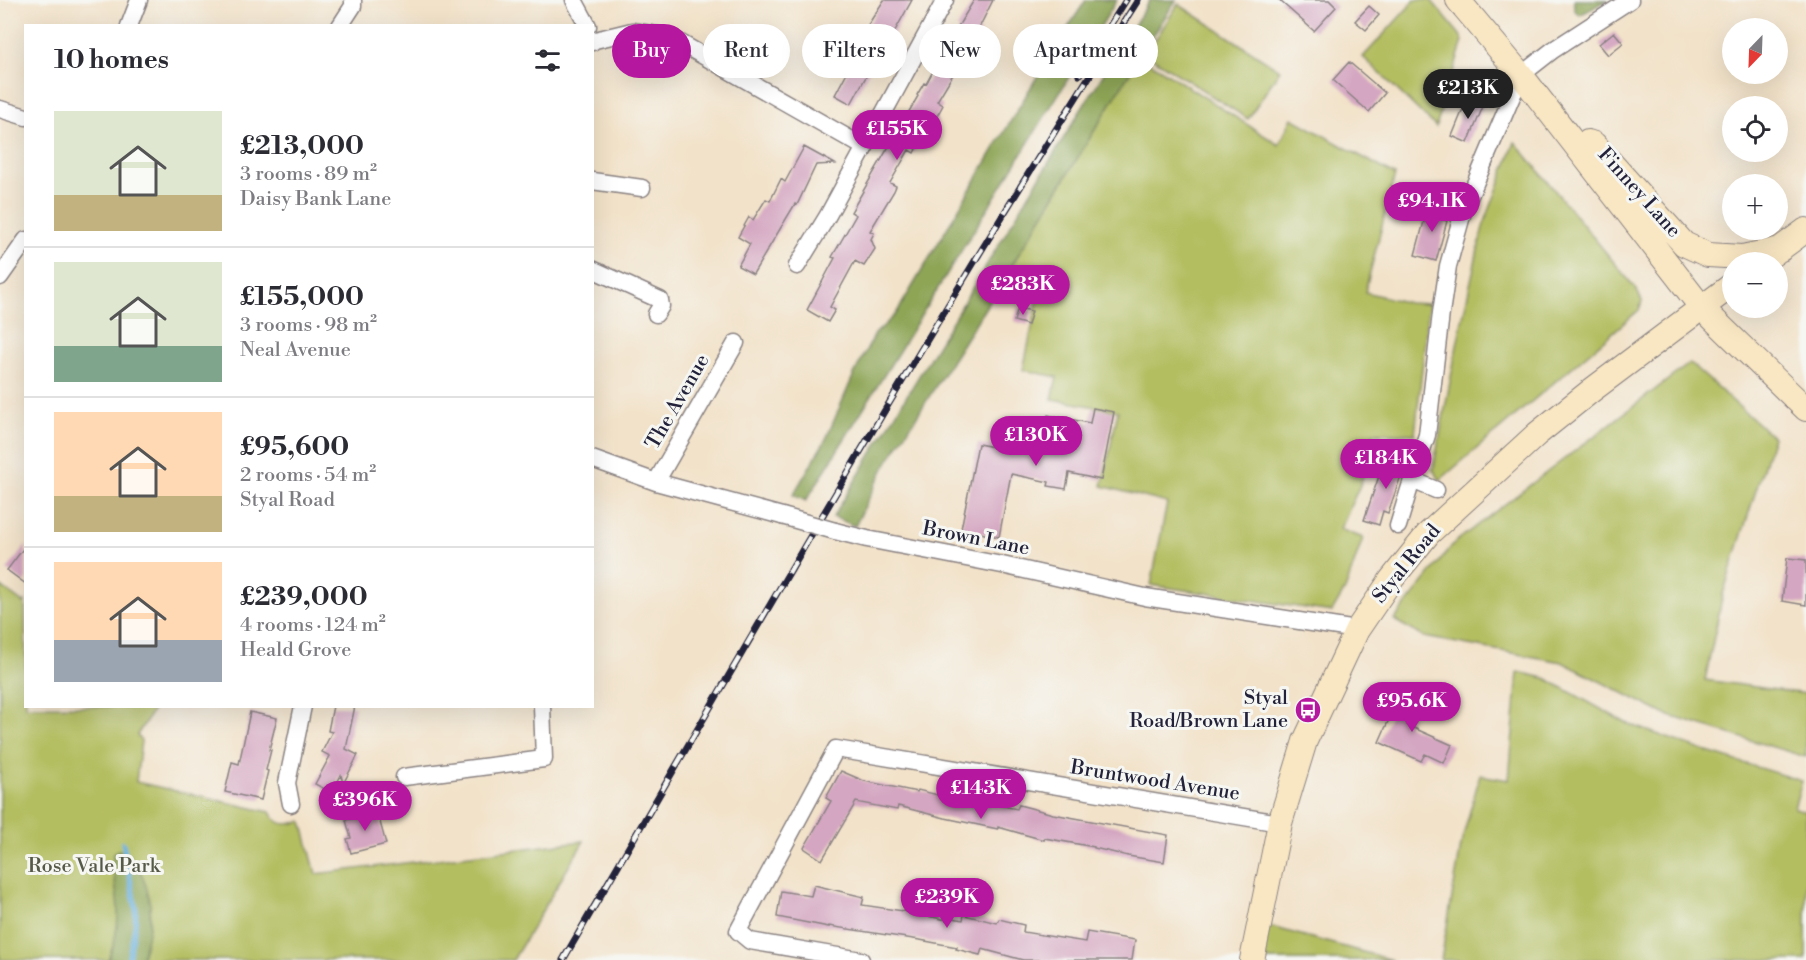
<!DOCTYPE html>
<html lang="en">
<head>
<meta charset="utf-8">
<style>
  body { margin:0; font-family:"Libre Bodoni",serif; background:#f7f7f7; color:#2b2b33; height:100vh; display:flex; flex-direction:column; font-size:22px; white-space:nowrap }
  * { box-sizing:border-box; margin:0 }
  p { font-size:20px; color:#7c7c81 }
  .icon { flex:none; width:33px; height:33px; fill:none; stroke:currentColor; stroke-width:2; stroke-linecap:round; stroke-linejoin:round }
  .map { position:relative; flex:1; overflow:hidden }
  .side { position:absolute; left:24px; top:24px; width:570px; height:684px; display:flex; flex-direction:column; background:#fff; border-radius:0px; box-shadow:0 6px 24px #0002 }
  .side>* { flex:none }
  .banner { position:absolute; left:612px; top:24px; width:570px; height:54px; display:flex; gap:12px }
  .needle { width:39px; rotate:203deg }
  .tools { position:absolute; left:1722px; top:18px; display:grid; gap:12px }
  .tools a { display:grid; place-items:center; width:66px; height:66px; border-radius:50%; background:#fff; box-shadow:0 6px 24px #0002; font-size:30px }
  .price { position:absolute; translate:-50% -51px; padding:0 14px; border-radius:21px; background:#b5179e; color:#fff; font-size:20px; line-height:39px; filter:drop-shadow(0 2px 3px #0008) }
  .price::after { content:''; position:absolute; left:50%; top:36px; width:18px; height:14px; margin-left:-9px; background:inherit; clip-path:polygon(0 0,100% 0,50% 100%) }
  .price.selected { background:#222; color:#fff }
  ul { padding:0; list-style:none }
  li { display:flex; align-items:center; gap:18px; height:150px; padding:0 30px }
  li+li { border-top:2px solid #e1e1e2 }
  li span { display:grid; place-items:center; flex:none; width:168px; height:120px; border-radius:0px; color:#555 }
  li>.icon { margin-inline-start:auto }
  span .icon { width:72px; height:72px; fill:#fffc; stroke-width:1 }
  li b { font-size:26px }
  h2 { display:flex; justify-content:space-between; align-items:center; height:72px; padding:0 30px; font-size:26px }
  .chip { padding:0 21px; border-radius:27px; background:#fff; box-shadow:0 6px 24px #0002; font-size:21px; line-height:54px }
  .chip.selected { background:#b5179e; color:#fff }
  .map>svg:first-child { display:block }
  .green { fill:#b3be60; stroke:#6a704e; stroke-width:1.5 }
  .forest { fill:#8ea556; stroke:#586448; stroke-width:1.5 }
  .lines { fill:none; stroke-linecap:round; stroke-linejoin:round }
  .stream { stroke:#65afdd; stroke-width:5 }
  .building { fill:#d4a6c1 }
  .street-casing { stroke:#8a8282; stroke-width:19 }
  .secondary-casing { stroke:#8a8282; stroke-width:26 }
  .street { stroke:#fff; stroke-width:16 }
  .secondary { stroke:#f9e7c3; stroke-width:24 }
  .rail-casing { stroke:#22223b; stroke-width:7 }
  .rail { stroke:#f6f6f2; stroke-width:4.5; stroke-dasharray:14; stroke-linecap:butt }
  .street-bridge-casing { stroke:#8a8282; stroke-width:19; stroke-linecap:butt }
  .street-bridge { stroke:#fff; stroke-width:16 }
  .labels { text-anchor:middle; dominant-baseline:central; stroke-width:6; stroke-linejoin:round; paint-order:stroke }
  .street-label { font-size:20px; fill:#22223b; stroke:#f6f6f2 }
  .poi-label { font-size:20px; fill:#22223b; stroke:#f6f6f2; text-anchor:end }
  .park-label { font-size:20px; fill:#555948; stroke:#f6f6f2 }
</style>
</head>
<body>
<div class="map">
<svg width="1806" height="960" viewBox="0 0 1806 960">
  <rect width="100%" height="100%" fill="#f6f6f2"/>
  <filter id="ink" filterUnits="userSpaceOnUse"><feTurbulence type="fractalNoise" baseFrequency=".0167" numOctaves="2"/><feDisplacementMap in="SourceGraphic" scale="12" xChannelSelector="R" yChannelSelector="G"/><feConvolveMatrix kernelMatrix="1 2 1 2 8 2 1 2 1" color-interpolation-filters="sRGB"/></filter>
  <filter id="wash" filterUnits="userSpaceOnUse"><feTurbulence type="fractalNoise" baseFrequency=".008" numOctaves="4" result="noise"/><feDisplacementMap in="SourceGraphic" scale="24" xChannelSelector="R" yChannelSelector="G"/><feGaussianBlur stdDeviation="1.35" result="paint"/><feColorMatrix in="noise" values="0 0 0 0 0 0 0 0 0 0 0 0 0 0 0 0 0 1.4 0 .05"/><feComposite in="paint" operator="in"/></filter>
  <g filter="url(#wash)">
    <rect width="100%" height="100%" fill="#f2e2c9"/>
    <path class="green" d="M 1415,0 L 1431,0 L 1460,35 L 1463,41 L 1436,127 L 1363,57 Z
      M 1178,4 L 1280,70 L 1248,119 L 1146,54 Z
      M 1140,56 L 1279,145 L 1292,118 L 1395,175 L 1365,292 L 1409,303 L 1429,304 L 1415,434 L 1374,433 L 1361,483 L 1340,529 L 1363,538 L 1345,590 L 1332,612 L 1151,585 L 1167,503 L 1102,486 L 1118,411 L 1052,399 L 1057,377 L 1023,370 L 1039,295 L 1001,283 Z
      M 1515,142 L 1636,289 L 1642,301 L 1639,310 L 1440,480 L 1433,470 L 1460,330 L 1483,227 Z
      M 1690,363 L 1773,437 L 1723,594 L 1705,680 L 1806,694 L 1806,757 L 1666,715 L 1562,662 L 1424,637 L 1394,620 L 1454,543 Z
      M 0,586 L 23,603 L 25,601 L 26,706 L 155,707 L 137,735 L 141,741 L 136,782 L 270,812 C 277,827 288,825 302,821 L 316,874 L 584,841 L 513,960 L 0,960 Z
      M 1518,672 L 1545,678 L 1626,723 L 1704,751 L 1802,781 L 1794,808 L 1806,811 L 1806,960 L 1441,960 L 1462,840 L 1480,775 L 1509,780 Z
      M 1268,926 L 1392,960 L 1261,960 Z"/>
    <path class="forest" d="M 1086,0 L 1117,0 L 806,501 L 793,495 L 826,439 L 854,374 L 875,334 L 896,314 L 1050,55 Z
      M 1150,0 L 1176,0 L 1140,56 L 1001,283 L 884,468 L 855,526 L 833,517 L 1074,121 Z
      M 1574,0 L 1608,0 L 1580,15 C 1574,12 1573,6 1574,0 Z
      M 118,850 C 141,857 152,897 150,918 C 149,932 145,947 141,960 L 108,960 C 114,945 118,929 118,913 C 118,893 112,874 113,854 Z"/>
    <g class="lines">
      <path class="stream" d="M 123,843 L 136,909 L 135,926 L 128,960"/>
    </g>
    <g id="blocks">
      <path class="building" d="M 884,0 L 912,0 L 891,38 L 890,37 L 873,64 L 851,104 L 835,95 L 854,59 L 848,55 L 863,27 L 866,28 Z
        M 974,0 L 993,0 L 978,30 L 980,32 L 973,45 L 976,46 L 960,74 L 955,71 L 937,101 L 943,105 L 936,118 L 938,125 L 935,130 L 916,138 L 920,141 L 914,153 L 909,150 L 890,183 L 896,186 L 894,191 L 870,231 L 874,233 L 871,239 L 875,249 L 864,266 L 855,261 L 830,307 L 835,310 L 828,322 L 807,310 L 835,258 L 832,257 L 856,215 L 851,212 L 918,96 L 917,95 L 924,83 L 926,84 L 939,60 L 941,61 L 959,29 L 957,28 Z
        M 1279,0 L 1329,0 L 1336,7 L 1314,31 Z
        M 1369,6 L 1379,15 L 1366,30 L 1355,21 Z
        M 1614,32 L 1623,43 L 1608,55 L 1599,44 Z
        M 1349,62 L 1385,93 L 1369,112 L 1333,80 Z
        M 1468,97 L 1484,104 L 1468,143 L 1452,136 Z
        M 804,147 L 835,164 L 816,165 L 797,205 L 795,204 L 753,274 L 738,266 L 750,244 L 738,237 L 749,217 L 753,220 L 766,199 L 770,201 L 781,179 L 785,182 Z
        M 1429,203 L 1444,207 L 1440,219 L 1447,221 L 1436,261 L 1415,255 Z
        M 1018,308 L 1032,311 L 1028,325 L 1014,321 Z
        M 1093,408 L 1114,412 L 1101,480 L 1069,473 L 1066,489 L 1048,486 L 1049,482 L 1011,474 L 999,537 L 961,529 L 978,444 L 1039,456 L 1048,415 L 1090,423 Z
        M 1396,451 L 1408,456 L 1388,513 L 1383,511 L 1379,525 L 1364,520 L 1379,476 L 1387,478 Z
        M 26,545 L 26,584 L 7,570 Z
        M 1787,558 L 1806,560 L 1806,605 L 1782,601 Z
        M 1402,690 L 1420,697 L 1407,725 L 1452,745 L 1444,763 L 1425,754 L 1421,761 L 1379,742 Z
        M 333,706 L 355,706 L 346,749 L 358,755 L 343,784 L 341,775 L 332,793 L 315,784 L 330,756 L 322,752 L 332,732 L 328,731 Z
        M 250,712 L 277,718 L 269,750 L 271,750 L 266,770 L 268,771 L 261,800 L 225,792 L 232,762 L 239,764 Z
        M 841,771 L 864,781 L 917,792 L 918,790 L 970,803 L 971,800 L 1017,809 L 1019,805 L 1053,814 L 1168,835 L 1164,862 L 1128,856 L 1094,848 L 1094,847 L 1044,838 L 1044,840 L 998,827 L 998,829 L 945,818 L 898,806 L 897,810 L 856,802 L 822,860 L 804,848 L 831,801 L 826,798 Z
        M 377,811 L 386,844 L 351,853 L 347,839 L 351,838 L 346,820 Z
        M 814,885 L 864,897 L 862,905 L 903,911 L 947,920 L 947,917 L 963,920 L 964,915 L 997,923 L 999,919 L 1024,925 L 1023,932 L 1085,942 L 1087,932 L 1135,940 L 1132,960 L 1023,960 L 982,949 L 980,955 L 956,949 L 957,947 L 920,940 L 829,926 L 829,927 L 777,917 L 781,891 L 811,896 Z"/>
    </g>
  </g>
  <g filter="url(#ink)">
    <use href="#blocks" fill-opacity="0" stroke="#8a8282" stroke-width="1.5"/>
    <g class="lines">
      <defs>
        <path id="street" d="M 574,0 L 588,26
          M 129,26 L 139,0
          M 340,26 L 353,6 L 353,0
          M 592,42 L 595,40 L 632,31 L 670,37 L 864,147
          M 0,109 L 26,117
          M 592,181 L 642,188
          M 797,266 L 827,217 L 945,0
          M 592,269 L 660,300 L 661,306 L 656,314
          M 0,277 L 26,240
          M 592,459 L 656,482 L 782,516
          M 1412,480 L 1427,435 L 1441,313 L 1448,266 L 1463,212 L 1521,75 L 1553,50 L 1630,0
          M 656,482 L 736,343
          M 1398,526 L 1412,480 L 1436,490
          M 835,531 L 867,539 L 1002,565 L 1145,597 L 1357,630
          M 404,777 L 544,759 L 542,706
          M 291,804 L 287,783 L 303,706
          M 861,960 L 750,941 L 738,931 L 836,749 L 1280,823"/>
        <path id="secondary" d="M 1458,0 L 1521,75 L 1702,308 L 1806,409
          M 1588,142 L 1594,144 L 1684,244 L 1708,255 L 1742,257 L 1781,249
          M 1769,257 L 1806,230
          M 1252,960 L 1280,823 L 1305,741 L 1357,630 L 1391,580 L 1428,534 L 1537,434 L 1592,390 L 1732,285"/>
      </defs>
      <use href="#street" class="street-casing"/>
      <use href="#secondary" class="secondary-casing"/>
      <use href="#street" class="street"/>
      <use href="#secondary" class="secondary"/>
      <defs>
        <path id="rail" d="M 1079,75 L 1126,0
          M 563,960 C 751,638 936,314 1138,0"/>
      </defs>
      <use href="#rail" class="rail-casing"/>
      <use href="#rail" class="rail"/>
      <defs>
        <path id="street-bridge" d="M 782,516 L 835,531"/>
      </defs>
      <use href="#street-bridge" class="street-bridge-casing"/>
      <use href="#street-bridge" class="street-bridge"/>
    </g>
  </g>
  <defs>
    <symbol id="bus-disc" viewBox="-11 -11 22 22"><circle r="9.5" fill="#b5179e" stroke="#f6f6f2"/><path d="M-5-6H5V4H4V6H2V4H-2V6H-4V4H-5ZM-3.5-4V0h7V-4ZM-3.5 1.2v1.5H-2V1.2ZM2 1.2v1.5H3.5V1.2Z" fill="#fff"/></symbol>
  </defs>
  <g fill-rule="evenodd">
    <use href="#bus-disc" x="1293" y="695" width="30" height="30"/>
  </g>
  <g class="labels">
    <g class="street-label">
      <text transform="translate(1639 193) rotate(48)">Finney Lane</text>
      <text transform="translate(678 402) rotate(-60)">The Avenue</text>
      <text transform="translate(976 539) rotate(11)">Brown Lane</text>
      <text transform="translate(1407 564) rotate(-51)">Styal Road</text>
      <text transform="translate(1155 781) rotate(9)">Bruntwood Avenue</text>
    </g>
    <g class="poi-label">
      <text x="1288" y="698">Styal<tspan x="1288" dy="23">Road/Brown Lane</tspan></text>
    </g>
    <g class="park-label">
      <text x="94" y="866">Rose Vale Park</text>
    </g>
  </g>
</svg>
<div class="tools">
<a><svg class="needle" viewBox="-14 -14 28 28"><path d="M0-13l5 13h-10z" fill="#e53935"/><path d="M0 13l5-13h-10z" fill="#7c7c81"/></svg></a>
<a><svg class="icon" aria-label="locate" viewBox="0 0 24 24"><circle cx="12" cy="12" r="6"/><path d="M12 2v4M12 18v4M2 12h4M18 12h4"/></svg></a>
<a>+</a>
<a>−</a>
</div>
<b class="price selected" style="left:1468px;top:120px">£213K</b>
<b class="price" style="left:897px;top:161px">£155K</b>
<b class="price" style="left:1432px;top:233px">£94.1K</b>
<b class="price" style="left:1023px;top:316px">£283K</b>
<b class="price" style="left:1036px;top:467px">£130K</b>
<b class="price" style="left:1386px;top:490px">£184K</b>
<b class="price" style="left:1412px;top:733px">£95.6K</b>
<b class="price" style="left:981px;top:820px">£143K</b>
<b class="price" style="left:365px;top:832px">£396K</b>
<b class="price" style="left:947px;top:929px">£239K</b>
<div class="banner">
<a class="chip selected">Buy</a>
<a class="chip">Rent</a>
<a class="chip">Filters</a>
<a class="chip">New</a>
<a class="chip">Apartment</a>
</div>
<section class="side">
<h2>10 homes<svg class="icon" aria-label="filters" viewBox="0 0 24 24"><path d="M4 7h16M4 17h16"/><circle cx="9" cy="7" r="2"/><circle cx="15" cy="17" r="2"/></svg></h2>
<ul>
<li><span style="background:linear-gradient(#dfe7d0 70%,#c2b280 0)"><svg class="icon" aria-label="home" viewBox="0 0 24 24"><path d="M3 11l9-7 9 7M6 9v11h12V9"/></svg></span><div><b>£213,000</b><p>3 rooms · 89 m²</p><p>Daisy Bank Lane</p></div></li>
<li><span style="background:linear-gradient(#dfe7d0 70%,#7fa58c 0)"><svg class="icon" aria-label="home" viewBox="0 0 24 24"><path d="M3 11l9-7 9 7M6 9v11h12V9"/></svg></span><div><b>£155,000</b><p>3 rooms · 98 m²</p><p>Neal Avenue</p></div></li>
<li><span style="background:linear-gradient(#ffd9b3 70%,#c2b280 0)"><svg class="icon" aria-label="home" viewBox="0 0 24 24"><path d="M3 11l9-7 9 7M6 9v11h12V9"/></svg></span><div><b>£95,600</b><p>2 rooms · 54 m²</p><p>Styal Road</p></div></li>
<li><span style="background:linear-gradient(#ffd9b3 65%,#9aa5b1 0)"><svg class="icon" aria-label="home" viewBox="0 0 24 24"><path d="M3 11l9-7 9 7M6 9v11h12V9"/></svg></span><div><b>£239,000</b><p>4 rooms · 124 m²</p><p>Heald Grove</p></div></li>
</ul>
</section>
</div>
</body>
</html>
